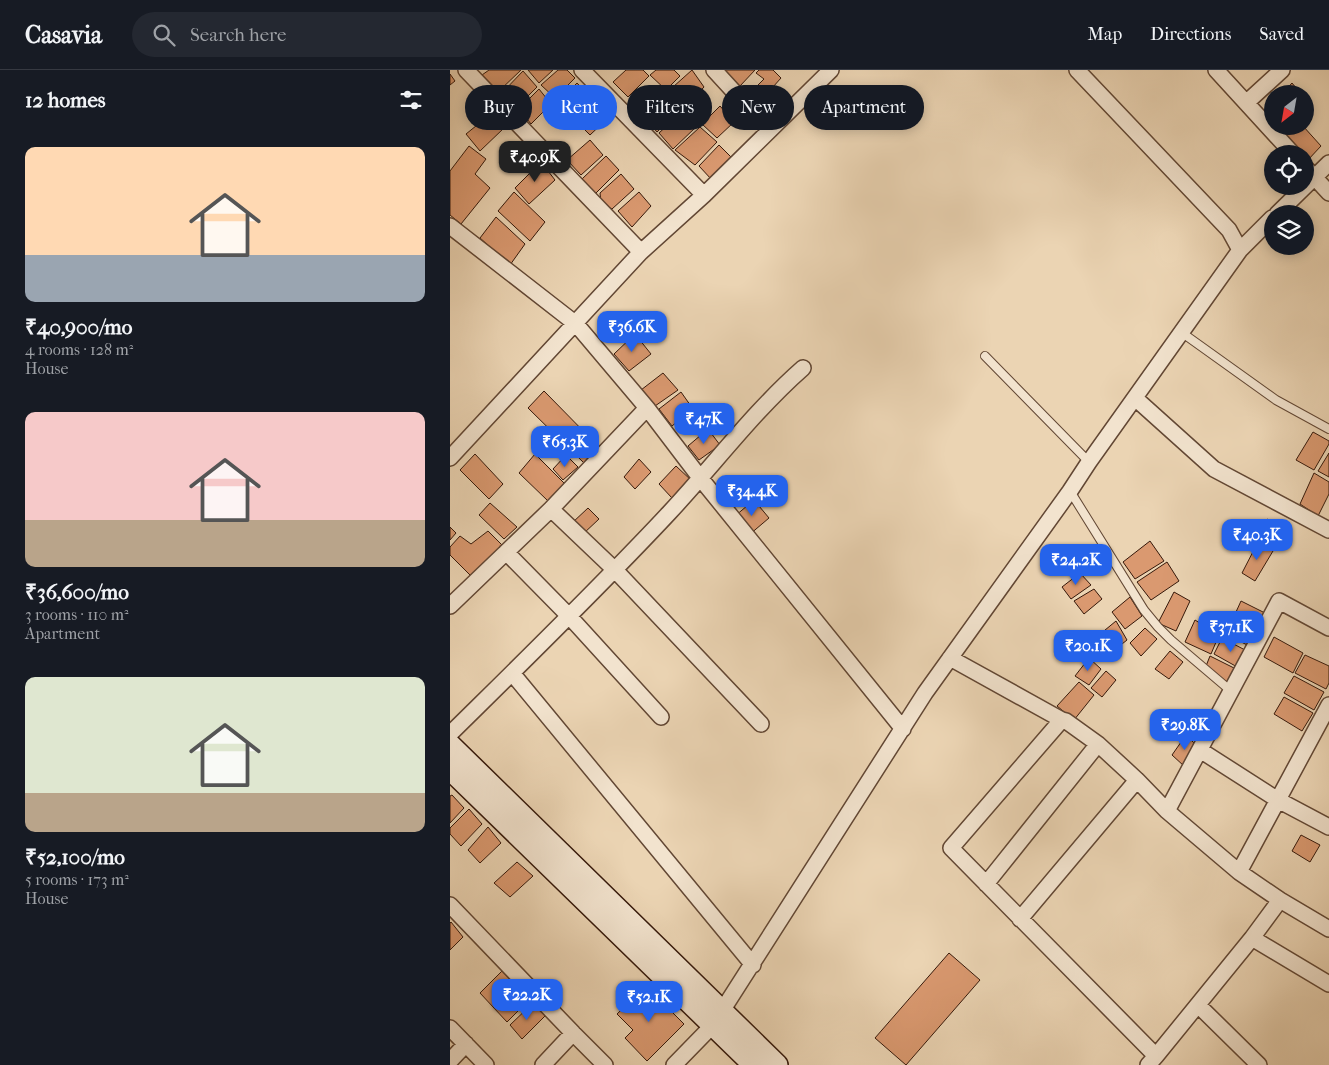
<!DOCTYPE html>
<html lang="en">
<head>
<meta charset="utf-8">
<style>
  body { margin:0; font-family:"IM FELL French Canon",serif; background:#242831; color:#f1f3f6; height:100vh; display:flex; flex-direction:column; font-size:19px; white-space:nowrap }
  * { box-sizing:border-box; margin:0 }
  p { font-size:16px; color:#9ea1a6 }
  .icon { flex:none; width:28px; height:28px; fill:none; stroke:currentColor; stroke-width:2; stroke-linecap:round; stroke-linejoin:round }
  .map { position:relative; flex:1; overflow:hidden }
  .details { display:flex; flex-direction:column; background:#171b24; width:450px }
  .details>* { flex:none }
  .top-card { position:absolute; left:15px; top:15px; width:475px; height:45px; display:flex; gap:10px }
  .needle { width:32px; rotate:211deg }
  .controls { position:absolute; left:814px; top:15px; display:grid; gap:10px }
  .controls a { display:grid; place-items:center; width:50px; height:50px; border-radius:50%; background:#171b24; box-shadow:0 2px 12px #0003; font-size:25px }
  .price { position:absolute; translate:-50% -42px; padding:0 11px; border-radius:10px; background:#2563eb; color:#fff; font-size:16px; line-height:32px; filter:drop-shadow(0 1px 2px #0008) }
  .price::after { content:''; position:absolute; left:50%; top:30px; width:15px; height:11px; margin-left:-8px; background:inherit; clip-path:polygon(0 0,100% 0,50% 100%) }
  .price.current { background:#222; color:#fff }
  ul { padding:0; list-style:none }
  li { display:grid; align-content:center; gap:10px; height:265px; padding:0 25px }
  li span { display:grid; place-items:center; height:155px; border-radius:10px; color:#555 }
  li>.icon { margin-inline-start:auto }
  span .icon { width:90px; height:90px; fill:#fffc; stroke-width:1 }
  li b { font-size:21px }
  h2 { display:flex; justify-content:space-between; align-items:center; height:60px; padding:0 25px; font-size:21px }
  .tag { padding:0 18px; border-radius:22px; background:#171b24; box-shadow:0 2px 12px #0003; font-size:18px; line-height:45px }
  .tag.current { background:#2563eb; color:#fff }
  header { display:flex; align-items:center; gap:30px; box-sizing:border-box; height:70px; padding:0 25px; background:#171b24; border-bottom:1px solid #363941 }
  header strong { font-size:24px }
  nav { display:flex; gap:28px; margin-inline-start:auto; font-size:18px }
  .search { width:350px; height:45px; background:#242831; display:flex; align-items:center; gap:12px; box-sizing:border-box; padding:0 18px; border-radius:28px; color:#9ea1a6; font-size:19px }
  main { display:flex; flex:1; min-height:0 }
  .map>svg:first-child { display:block }
  .building { fill:#da9970; stroke:#35180a }
  .lines { fill:none; stroke-linecap:round; stroke-linejoin:round }
  .lane-casing { stroke:#624734; stroke-width:10 }
  .street-casing { stroke:#624734; stroke-width:18 }
  .secondary-casing { stroke:#35180a; stroke-width:24 }
  .lane { stroke:#f2e3ce; stroke-width:8 }
  .street { stroke:#f2e3ce; stroke-width:15 }
  .secondary { stroke:#f2e3ce; stroke-width:21 }
</style>
</head>
<body>
<header>
<strong>Casavia</strong>
<div class="search"><svg class="icon" aria-label="search" viewBox="0 0 24 24"><circle cx="10" cy="10" r="6"/><path d="M15 15l6 6"/></svg>Search here</div>
<nav><a>Map</a><a>Directions</a><a>Saved</a></nav>
</header>
<main>
<section class="details">
<h2>12 homes<svg class="icon" aria-label="filters" viewBox="0 0 24 24"><path d="M4 7h16M4 17h16"/><circle cx="9" cy="7" r="2"/><circle cx="15" cy="17" r="2"/></svg></h2>
<ul>
<li><span style="background:linear-gradient(#ffd9b3 70%,#9aa5b1 0)"><svg class="icon" aria-label="home" viewBox="0 0 24 24"><path d="M3 11l9-7 9 7M6 9v11h12V9"/></svg></span><div><b>₹40,900/mo</b><p>4 rooms · 128 m²</p><p>House</p></div></li>
<li><span style="background:linear-gradient(#f6c9c9 70%,#b9a48a 0)"><svg class="icon" aria-label="home" viewBox="0 0 24 24"><path d="M3 11l9-7 9 7M6 9v11h12V9"/></svg></span><div><b>₹36,600/mo</b><p>3 rooms · 110 m²</p><p>Apartment</p></div></li>
<li><span style="background:linear-gradient(#dfe7d0 75%,#b9a48a 0)"><svg class="icon" aria-label="home" viewBox="0 0 24 24"><path d="M3 11l9-7 9 7M6 9v11h12V9"/></svg></span><div><b>₹52,100/mo</b><p>5 rooms · 173 m²</p><p>House</p></div></li>
</ul>
</section>
<div class="map">
<svg width="879" height="995" viewBox="0 0 879 995">
  <rect width="100%" height="100%" fill="#ebd4b3"/>
  <filter id="stains"><feTurbulence type="fractalNoise" baseFrequency=".004" numOctaves="4"/><feColorMatrix values="0 0 0 0 .2 0 0 0 0 .09 0 0 0 0 .02 0 0 0 .5 -.17"/></filter>
  <radialGradient id="worn" r=".72"><stop offset=".6" stop-color="#630" stop-opacity="0"/><stop offset="1" stop-color="#630" stop-opacity=".3"/></radialGradient>
  <path class="building" d="M 39,0 L 71,0 L 48,22 L 32,5 Z
    M 78,0 L 103,0 L 89,13 Z
    M 108,0 L 117,0 L 125,8 L 105,28 L 91,15 Z
    M 176,0 L 193,0 L 199,6 L 178,27 L 163,12 Z
    M 206,0 L 224,0 L 230,6 L 216,20 L 200,5 Z
    M 242,0 L 254,17 L 238,34 L 223,17 Z
    M 276,0 L 305,0 L 290,16 L 275,1 Z
    M 309,0 L 323,0 L 331,8 L 314,27 L 306,17 L 314,9 L 306,3 Z
    M 73,1 L 87,17 L 66,38 L 51,24 Z
    M 0,4 L 5,11 L 0,15 Z
    M 127,13 L 142,29 L 126,43 L 113,27 Z
    M 842,13 L 851,24 L 832,24 Z
    M 89,19 L 101,34 L 81,54 L 69,39 Z
    M 217,24 L 230,39 L 207,62 L 194,47 Z
    M 145,30 L 159,47 L 140,65 L 124,49 Z
    M 270,36 L 284,52 L 267,68 L 252,54 Z
    M 232,42 L 246,57 L 223,79 L 209,63 Z
    M 42,43 L 54,58 L 30,81 L 16,64 Z
    M 845,56 L 853,56 L 871,76 L 857,91 L 855,89 L 855,84 L 850,84 L 835,68 Z
    M 250,57 L 267,72 L 245,95 L 225,80 Z
    M 140,70 L 153,85 L 131,105 L 117,90 Z
    M 269,75 L 284,90 L 262,110 L 249,96 Z
    M 19,76 L 36,89 L 25,104 L 40,118 L 11,154 L 0,145 L 0,101 Z
    M 156,86 L 169,100 L 145,124 L 132,109 Z
    M 91,92 L 105,110 L 79,134 L 65,118 Z
    M 171,104 L 184,119 L 162,139 L 151,133 L 150,123 Z
    M 64,122 L 95,152 L 80,171 L 48,141 Z
    M 189,122 L 201,136 L 182,157 L 168,141 Z
    M 46,147 L 75,174 L 60,195 L 30,168 Z
    M 185,264 L 201,284 L 179,301 L 164,284 Z
    M 213,303 L 228,320 L 205,336 L 191,320 Z
    M 94,321 L 148,376 L 134,393 L 78,338 Z
    M 231,322 L 243,339 L 222,356 L 209,339 Z
    M 258,359 L 270,375 L 249,390 L 238,376 Z
    M 863,362 L 879,371 L 879,374 L 864,400 L 846,390 Z
    M 879,383 L 879,407 L 868,401 Z
    M 25,384 L 53,414 L 39,429 L 10,400 Z
    M 85,384 L 115,414 L 98,431 L 69,403 Z
    M 116,385 L 128,397 L 113,410 L 103,399 Z
    M 189,389 L 201,402 L 185,419 L 174,407 Z
    M 226,396 L 242,411 L 222,428 L 209,414 Z
    M 864,403 L 879,412 L 879,424 L 868,446 L 850,434 Z
    M 304,430 L 319,448 L 299,465 L 285,446 Z
    M 40,433 L 67,457 L 54,469 L 29,445 Z
    M 138,438 L 149,449 L 133,464 L 122,453 Z
    M 817,449 L 835,459 L 824,476 L 808,469 Z
    M 0,457 L 6,463 L 0,470 Z
    M 38,461 L 52,475 L 22,507 L 0,485 L 0,477 L 10,466 L 21,474 Z
    M 700,471 L 714,491 L 685,509 L 673,492 Z
    M 808,472 L 823,481 L 805,511 L 792,503 Z
    M 717,492 L 729,511 L 701,530 L 687,512 Z
    M 630,503 L 641,515 L 621,529 L 612,517 Z
    M 644,519 L 652,529 L 634,544 L 624,531 Z
    M 724,522 L 740,531 L 726,561 L 708,553 Z
    M 680,527 L 692,546 L 675,559 L 662,542 Z
    M 791,531 L 815,543 L 799,576 L 776,564 Z
    M 745,550 L 769,565 L 761,584 L 735,572 Z
    M 666,551 L 677,570 L 662,582 L 649,565 Z
    M 695,558 L 707,569 L 691,586 L 680,573 Z
    M 824,567 L 853,583 L 843,603 L 814,587 Z
    M 772,568 L 797,581 L 789,598 L 764,584 Z
    M 720,581 L 733,592 L 719,609 L 705,599 Z
    M 855,585 L 879,596 L 879,613 L 876,619 L 845,603 Z
    M 760,586 L 788,600 L 781,616 L 756,596 Z
    M 639,588 L 651,599 L 639,615 L 625,606 Z
    M 656,601 L 666,610 L 652,627 L 641,618 Z
    M 844,606 L 874,622 L 864,640 L 834,623 Z
    M 629,612 L 644,625 L 624,650 L 607,636 Z
    M 834,627 L 863,643 L 852,661 L 824,644 Z
    M 736,665 L 747,676 L 734,696 L 722,685 Z
    M 2,725 L 14,738 L 0,753 L 0,726 Z
    M 19,739 L 32,754 L 11,776 L 0,764 L 0,758 Z
    M 38,757 L 51,773 L 30,793 L 18,780 Z
    M 851,765 L 870,775 L 860,792 L 842,781 Z
    M 67,792 L 83,806 L 60,827 L 44,813 Z
    M 1,852 L 13,867 L 0,880 L 0,853 Z
    M 499,883 L 530,910 L 456,995 L 425,968 Z
    M 52,901 L 79,930 L 57,952 L 30,923 Z
    M 196,916 L 234,954 L 197,991 L 175,968 L 183,960 L 167,944 Z
    M 83,933 L 95,946 L 72,969 L 60,955 Z"/>
  <g class="lines">
    <defs>
      <path id="lane" d="M 731,262 L 826,330 L 879,359
        M 535,286 L 639,392
        M 620,421 L 694,540 L 708,557 L 721,570 L 781,621"/>
      <path id="street" d="M 16,0 L 191,182
        M 132,0 L 254,125
        M 264,0 L 319,60
        M 627,0 L 779,160 L 790,180 L 822,148
        M 766,0 L 843,84
        M 796,33 L 832,0
        M 855,97 L 879,123
        M 827,144 L 879,93
        M 0,156 L 126,254 L 197,338 L 251,409 L 453,659
        M 685,328 L 764,399 L 879,460
        M 0,388 L 191,182 L 254,125 L 381,0
        M 101,439 L 165,500 L 311,654
        M 56,482 L 119,546 L 211,647
        M 0,536 L 101,439 L 197,338
        M 500,588 L 612,650
        M 62,603 L 303,895
        M 0,664 C 74,591 148,519 219,443 C 264,395 303,342 353,298
        M 750,680 L 828,730 L 879,757
        M 717,741 L 829,531 L 879,558
        M 789,802 L 879,635
        M 536,814 L 648,674
        M 0,835 L 123,963 L 93,995
        M 570,849 L 687,710
        M 802,868 L 879,914
        M 748,935 L 809,995
        M 0,958 L 36,995
        M 123,963 L 155,995
        M 706,986 L 802,868 L 830,830
        M 0,991 L 16,974
        M 224,995 L 263,955 L 475,623 L 620,421 L 639,392 L 790,180
        M 698,995 L 706,986 L 501,778 L 609,653 L 612,650 L 616,651 L 648,674 L 687,710 L 717,741 L 789,802 L 830,830 L 879,859"/>
      <path id="secondary" d="M 0,675 L 327,995
        M 0,699 L 304,995"/>
    </defs>
    <use href="#lane" class="lane-casing"/>
    <use href="#street" class="street-casing"/>
    <use href="#secondary" class="secondary-casing"/>
    <use href="#lane" class="lane"/>
    <use href="#street" class="street"/>
    <use href="#secondary" class="secondary"/>
  </g>
  <rect width="100%" height="100%" filter="url(#stains)"/>
  <rect width="100%" height="100%" fill="url(#worn)"/>
</svg>
<div class="controls">
<a><svg class="needle" viewBox="-14 -14 28 28"><path d="M0-13l5 13h-10z" fill="#e53935"/><path d="M0 13l5-13h-10z" fill="#9ea1a6"/></svg></a>
<a><svg class="icon" aria-label="locate" viewBox="0 0 24 24"><circle cx="12" cy="12" r="6"/><path d="M12 2v4M12 18v4M2 12h4M18 12h4"/></svg></a>
<a><svg class="icon" aria-label="layers" viewBox="0 0 24 24"><path d="M12 4l9 5-9 5-9-5zM3 14l9 5 9-5"/></svg></a>
</div>
<b class="price current" style="left:85px;top:113px">₹40.9K</b>
<b class="price" style="left:182px;top:283px">₹36.6K</b>
<b class="price" style="left:254px;top:375px">₹47K</b>
<b class="price" style="left:115px;top:398px">₹65.3K</b>
<b class="price" style="left:302px;top:447px">₹34.4K</b>
<b class="price" style="left:807px;top:491px">₹40.3K</b>
<b class="price" style="left:626px;top:516px">₹24.2K</b>
<b class="price" style="left:781px;top:583px">₹37.1K</b>
<b class="price" style="left:638px;top:602px">₹20.1K</b>
<b class="price" style="left:735px;top:681px">₹29.8K</b>
<b class="price" style="left:77px;top:951px">₹22.2K</b>
<b class="price" style="left:199px;top:953px">₹52.1K</b>
<div class="top-card">
<a class="tag">Buy</a>
<a class="tag current">Rent</a>
<a class="tag">Filters</a>
<a class="tag">New</a>
<a class="tag">Apartment</a>
</div>
</div>
</main>
</body>
</html>
